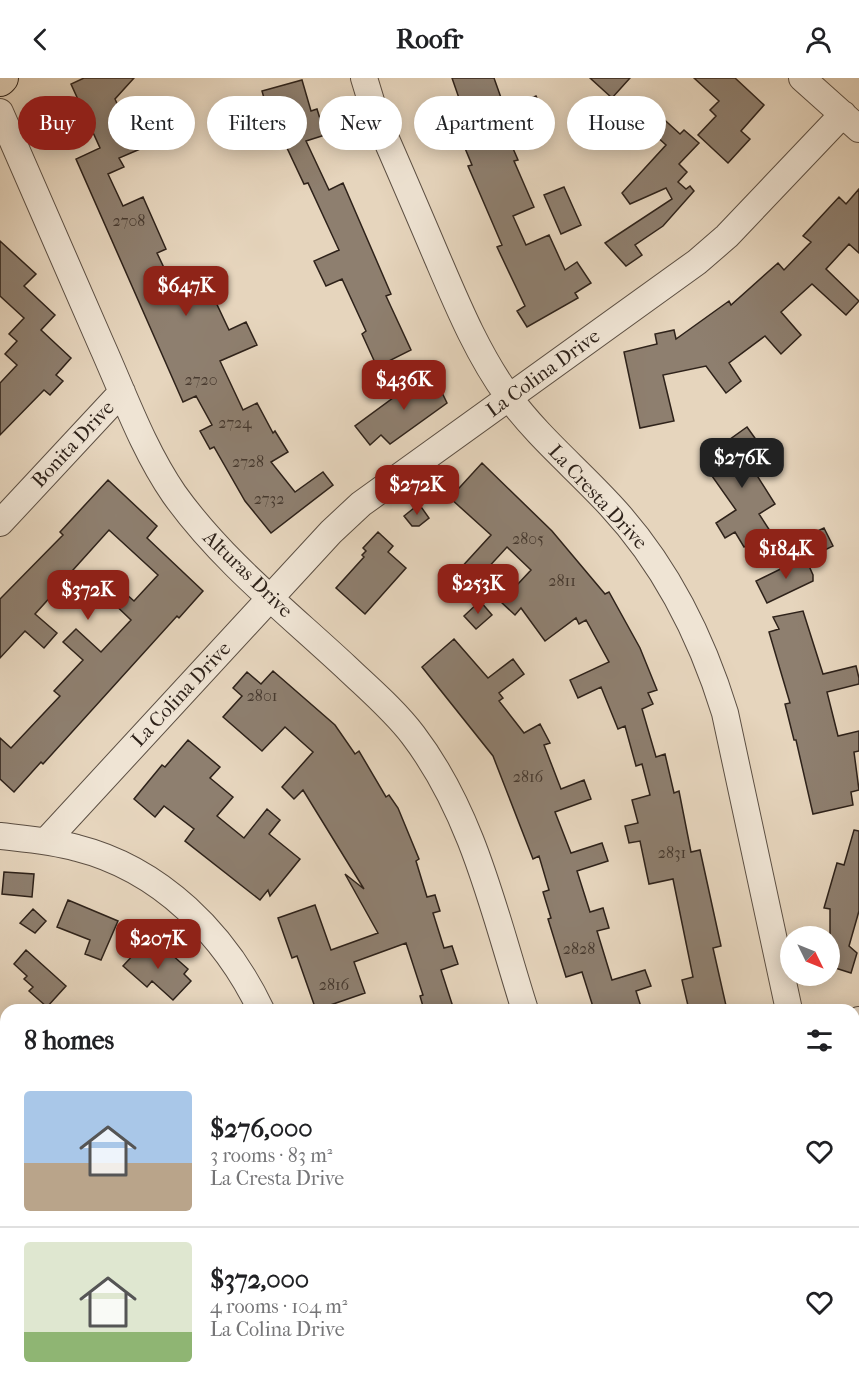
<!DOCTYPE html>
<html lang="en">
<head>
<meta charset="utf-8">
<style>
  body { margin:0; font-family:"IM FELL French Canon",serif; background:#f2f2f2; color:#202124; height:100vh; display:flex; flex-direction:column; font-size:22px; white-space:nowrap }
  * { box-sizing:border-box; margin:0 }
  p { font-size:20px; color:#757577 }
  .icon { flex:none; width:33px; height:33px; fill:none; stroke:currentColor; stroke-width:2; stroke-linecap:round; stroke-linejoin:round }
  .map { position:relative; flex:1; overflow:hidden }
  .sheet { position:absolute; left:0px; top:926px; width:860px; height:386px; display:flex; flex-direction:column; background:#fff; border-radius:18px 18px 0 0; box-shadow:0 3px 15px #0003 }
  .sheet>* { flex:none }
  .banner { position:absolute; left:18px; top:18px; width:824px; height:54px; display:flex; gap:12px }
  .needle { width:39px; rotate:133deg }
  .buttons { position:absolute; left:780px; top:848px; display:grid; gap:12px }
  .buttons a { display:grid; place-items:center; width:60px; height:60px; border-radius:50%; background:#fff; box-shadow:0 3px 15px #0003; font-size:30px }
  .price { position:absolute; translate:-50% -51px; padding:0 14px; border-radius:12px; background:#8f2418; color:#fff; font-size:20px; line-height:39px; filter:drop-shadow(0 2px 3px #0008) }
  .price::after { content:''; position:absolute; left:50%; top:36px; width:18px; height:14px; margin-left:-9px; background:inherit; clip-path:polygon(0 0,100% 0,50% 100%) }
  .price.active { background:#222; color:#fff }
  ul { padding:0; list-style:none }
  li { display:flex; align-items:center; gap:18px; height:150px; padding:0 24px }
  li+li { border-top:2px solid #e0e0e0 }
  li span { display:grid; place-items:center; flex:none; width:168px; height:120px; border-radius:6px; color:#555 }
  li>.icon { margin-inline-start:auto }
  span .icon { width:72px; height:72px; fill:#fffc; stroke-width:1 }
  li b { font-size:26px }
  h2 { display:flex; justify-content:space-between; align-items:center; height:72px; padding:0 24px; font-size:26px }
  .pill { padding:0 21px; border-radius:27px; background:#fff; box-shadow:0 3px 15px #0003; font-size:21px; line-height:54px }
  .pill.active { background:#8f2418; color:#fff }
  header { display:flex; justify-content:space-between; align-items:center; height:78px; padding:0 24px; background:#fff; font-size:27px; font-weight:800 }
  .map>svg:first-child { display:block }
  .building { fill:#8e7f6f; stroke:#2e221a; stroke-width:1.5 }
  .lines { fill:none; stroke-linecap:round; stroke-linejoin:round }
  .minor-casing { stroke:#5c4f43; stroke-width:28 }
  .major-casing { stroke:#2e221a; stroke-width:34 }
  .minor { stroke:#efe4d4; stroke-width:26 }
  .major { stroke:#e6d5bd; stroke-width:32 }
  .labels { text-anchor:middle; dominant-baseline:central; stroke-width:4.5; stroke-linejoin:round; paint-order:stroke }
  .number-label { font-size:16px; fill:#46392f }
  .street-label { font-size:20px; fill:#2e221a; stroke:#efe4d4 }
</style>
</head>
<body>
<header><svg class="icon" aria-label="back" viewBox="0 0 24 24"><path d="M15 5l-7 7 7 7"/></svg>Roofr<svg class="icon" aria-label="person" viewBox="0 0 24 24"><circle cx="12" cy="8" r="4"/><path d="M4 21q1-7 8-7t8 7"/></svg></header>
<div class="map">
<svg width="859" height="1310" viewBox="0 0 859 1310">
  <rect width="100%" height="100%" fill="#e6d5bd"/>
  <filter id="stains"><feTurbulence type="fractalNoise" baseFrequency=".00333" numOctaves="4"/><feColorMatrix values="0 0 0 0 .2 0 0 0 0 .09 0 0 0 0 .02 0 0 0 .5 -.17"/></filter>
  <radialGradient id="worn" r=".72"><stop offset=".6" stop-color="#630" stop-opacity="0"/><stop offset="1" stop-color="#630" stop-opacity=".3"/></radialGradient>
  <path class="building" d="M 84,0 L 134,0 L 115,21 L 126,46 L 155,33 L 163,50 L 136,63 L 140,71 L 119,80 L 124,89 L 108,96 L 123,128 L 143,119 L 166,171 L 157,175 L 175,213 L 214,196 L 222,214 L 213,218 L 229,252 L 246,244 L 257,267 L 220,283 L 243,332 L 257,325 L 273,355 L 275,353 L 288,374 L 271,384 L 295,414 L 323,394 L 333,407 L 271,455 L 245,423 L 214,369 L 210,371 L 200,353 L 212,347 L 196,318 L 183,324 L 76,81 L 100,70 L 71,6 Z
    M 452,0 L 494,0 L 505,31 L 536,18 L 544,36 L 505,52 L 518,82 L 514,83 L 534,129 L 513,138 L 526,167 L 549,157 L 565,192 L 577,184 L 591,205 L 575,215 L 578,220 L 527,249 L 517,233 L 525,228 L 497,169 L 502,167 L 468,88 L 472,87 L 462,63 L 466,61 L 452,26 L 460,23 Z
    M 590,0 L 630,0 L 612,20 Z
    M 694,0 L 735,0 L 764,27 L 741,53 L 750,61 L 728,85 L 698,57 L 716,38 L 710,32 L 719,23 Z
    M 302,2 L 311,33 L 317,31 L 325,57 L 306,63 L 329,112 L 343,105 L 391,216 L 386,218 L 411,272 L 377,289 L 362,256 L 366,253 L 342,201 L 326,208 L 314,183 L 339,172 L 308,105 L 304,106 L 286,68 L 278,71 L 262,13 Z
    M 657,35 L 680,56 L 684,52 L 699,65 L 679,86 L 687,94 L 678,104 L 686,111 L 690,108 L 694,113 L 663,148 L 635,167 L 642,177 L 626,188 L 605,165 L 672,121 L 666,110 L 630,126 L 622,115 L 666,67 L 645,48 Z
    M 564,109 L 581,147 L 561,156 L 544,117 Z
    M 859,111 L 859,175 L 849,166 L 826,191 L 859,223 L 846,237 L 812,206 L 781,234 L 801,257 L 781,276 L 765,258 L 729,285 L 741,303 L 726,315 L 706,288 L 663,297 L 674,343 L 640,350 L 624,274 L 657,266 L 655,256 L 674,252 L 676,261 L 729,223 L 731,227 L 778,185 L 784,192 L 811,164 L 803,158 L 839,119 L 846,126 Z
    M 0,163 L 36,196 L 24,208 L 55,237 L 41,252 L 71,280 L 56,297 L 63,303 L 50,317 L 44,312 L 0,357 L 0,305 L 17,287 L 5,276 L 17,263 L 9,256 L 24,240 L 0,218 Z
    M 427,295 L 428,298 L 433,296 L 447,325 L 390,366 L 381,357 L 370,367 L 355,348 Z
    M 747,349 L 767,377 L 751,388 L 775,426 L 759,436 L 774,459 L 755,471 L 751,465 L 744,469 L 735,454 L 725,460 L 716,445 L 736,432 L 707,391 L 715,385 L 708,377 Z
    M 482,385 L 552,453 L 605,516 L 609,514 L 640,570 L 657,612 L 648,615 L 653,626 L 642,631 L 656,679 L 665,676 L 674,715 L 679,713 L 691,774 L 700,772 L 721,868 L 713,870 L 727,932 L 689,932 L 682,902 L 693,899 L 673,801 L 649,806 L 640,763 L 629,765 L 625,748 L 638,745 L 632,722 L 650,717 L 642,686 L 636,688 L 625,648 L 618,651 L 601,609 L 578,620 L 570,602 L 609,584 L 586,542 L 579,546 L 576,540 L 545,563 L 521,530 L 515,537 L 501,524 L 531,492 L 507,469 L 474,505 L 459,492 L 491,457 L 450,420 Z
    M 108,402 L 157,448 L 147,460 L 203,513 L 179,540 L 177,538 L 43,686 L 41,684 L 14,714 L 0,701 L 0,660 L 11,670 L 60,618 L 54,613 L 83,582 L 63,564 L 76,551 L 101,574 L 131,542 L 106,518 L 116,507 L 134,523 L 158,497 L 109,452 L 73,492 L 95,513 L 84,525 L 63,505 L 35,536 L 57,555 L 44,570 L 25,553 L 0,580 L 0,521 L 63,457 L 60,454 Z
    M 419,426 L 429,440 L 419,448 L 412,448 L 404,438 Z
    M 824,450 L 833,468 L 811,479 L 802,460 Z
    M 378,454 L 393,468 L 388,474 L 406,490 L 365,536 L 336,510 L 364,479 L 362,477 L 366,473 L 363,470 Z
    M 805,479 L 813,497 L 813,503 L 767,525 L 756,503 Z
    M 480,523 L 492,537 L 476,551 L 464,538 Z
    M 803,533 L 823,596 L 856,588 L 859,600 L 859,606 L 827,614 L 838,658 L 859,653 L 859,673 L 854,674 L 859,712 L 851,714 L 853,727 L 813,736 L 796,662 L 794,662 L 785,626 L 790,625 L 769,554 L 779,551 L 773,539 Z
    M 454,561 L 488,600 L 513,581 L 524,596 L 499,615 L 503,620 L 499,623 L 524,655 L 540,646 L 550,665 L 544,667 L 561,711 L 584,702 L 591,721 L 555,734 L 571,775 L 602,765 L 608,783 L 577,793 L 590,834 L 603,830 L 609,850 L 597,853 L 612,902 L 645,892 L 651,908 L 636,913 L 642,932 L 594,932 L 582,894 L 566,899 L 548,841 L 551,840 L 543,814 L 549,812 L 539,778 L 533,781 L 493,678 L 422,589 Z
    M 273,593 L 335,647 L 355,676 L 359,673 L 386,719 L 389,717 L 398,730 L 419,781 L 416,783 L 427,819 L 435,817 L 440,833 L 433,835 L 444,870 L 452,868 L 458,886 L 441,892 L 454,932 L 424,932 L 420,918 L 423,917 L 406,865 L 354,884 L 365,915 L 316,932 L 297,878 L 292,880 L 278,840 L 315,827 L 331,872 L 378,855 L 345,796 L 364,811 L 303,712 L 294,721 L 282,709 L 313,674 L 285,649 L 262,673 L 223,639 L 242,618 L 233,610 L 247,594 L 261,606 Z
    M 188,662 L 220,689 L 210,700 L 233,719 L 217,738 L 244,760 L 267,731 L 280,742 L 269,756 L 300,781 L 270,818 L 268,812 L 260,822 L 185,763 L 194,751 L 164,728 L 155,739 L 134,721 L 162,687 L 165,689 Z
    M 854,752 L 859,753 L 859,833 L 849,868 L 857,875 L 851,895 L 832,889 L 834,881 L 830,880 L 830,831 L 824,830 L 837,785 L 844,787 Z
    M 4,794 L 34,796 L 32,819 L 2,816 Z
    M 68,822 L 118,843 L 101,882 L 85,876 L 90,862 L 57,849 Z
    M 33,831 L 46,843 L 35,855 L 20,845 Z
    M 148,861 L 168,879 L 171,876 L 188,891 L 184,896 L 191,903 L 173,922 L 152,903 L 147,909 L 123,888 Z
    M 26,872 L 66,908 L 47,929 L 29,913 L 33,909 L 24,901 L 27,898 L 14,886 Z"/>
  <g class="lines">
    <defs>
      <path id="minor" d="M 364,0 L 375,36 C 396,83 416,130 436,177 C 457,226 477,275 508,318 C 538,359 576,390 610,427 C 666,487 701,557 725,635 L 789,932
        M 802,0 L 859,51
        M 0,34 C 34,112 68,190 102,268 C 124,317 143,371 174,416 C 221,482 287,534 346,589 C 369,611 394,632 413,657 C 474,737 495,838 525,932
        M 0,445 L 122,314
        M 0,758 C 26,761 52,763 77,770 C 160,791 225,856 261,932
        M 46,763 L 331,454 L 361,426 L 697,184 L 727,158 L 843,36
        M 854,948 L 859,942
        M 0,968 L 6,974
        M 854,1087 L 859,1089
        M 375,1305 L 380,1310
        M 834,1305 L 836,1310
        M 519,1310 L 524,1305"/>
      <path id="major" d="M 0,2 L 2,0"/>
    </defs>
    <use href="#minor" class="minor-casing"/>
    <use href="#major" class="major-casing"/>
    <use href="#minor" class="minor"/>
    <use href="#major" class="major"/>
  </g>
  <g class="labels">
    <g class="number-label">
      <text x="129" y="142">2708</text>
      <text x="201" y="301">2720</text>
      <text x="235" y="344">2724</text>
      <text x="248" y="383">2728</text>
      <text x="269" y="420">2732</text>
      <text x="528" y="460">2805</text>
      <text x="562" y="502">2811</text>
      <text x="262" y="617">2801</text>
      <text x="528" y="698">2816</text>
      <text x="672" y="774">2831</text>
      <text x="579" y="870">2828</text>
      <text x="334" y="906">2816</text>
    </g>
    <g class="street-label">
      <text transform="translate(543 295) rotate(-36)">La Colina Drive</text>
      <text transform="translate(73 366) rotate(-47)">Bonita Drive</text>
      <text transform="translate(598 419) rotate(47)">La Cresta Drive</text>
      <text transform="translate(248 496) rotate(44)">Alturas Drive</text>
      <text transform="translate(181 616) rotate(-47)">La Colina Drive</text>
    </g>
  </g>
  <rect width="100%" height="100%" filter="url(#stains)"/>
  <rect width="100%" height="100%" fill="url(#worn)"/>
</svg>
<div class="buttons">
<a><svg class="needle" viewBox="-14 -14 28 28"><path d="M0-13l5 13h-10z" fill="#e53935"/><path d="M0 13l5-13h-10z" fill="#757577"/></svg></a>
</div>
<b class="price" style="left:186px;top:239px">$647K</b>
<b class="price" style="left:404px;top:333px">$436K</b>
<b class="price active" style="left:742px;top:411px">$276K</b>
<b class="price" style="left:417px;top:438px">$272K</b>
<b class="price" style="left:786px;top:502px">$184K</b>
<b class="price" style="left:478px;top:537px">$253K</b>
<b class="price" style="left:88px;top:543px">$372K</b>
<b class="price" style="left:158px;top:892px">$207K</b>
<div class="banner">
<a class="pill active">Buy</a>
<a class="pill">Rent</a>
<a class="pill">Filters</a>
<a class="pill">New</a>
<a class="pill">Apartment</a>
<a class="pill">House</a>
</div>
<section class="sheet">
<h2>8 homes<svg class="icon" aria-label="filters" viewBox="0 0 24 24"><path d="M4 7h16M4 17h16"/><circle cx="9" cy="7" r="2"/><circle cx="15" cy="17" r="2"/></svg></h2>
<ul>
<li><span style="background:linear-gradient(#a9c7e8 60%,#b9a48a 0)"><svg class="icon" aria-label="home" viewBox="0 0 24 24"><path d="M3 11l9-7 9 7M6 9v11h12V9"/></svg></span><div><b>$276,000</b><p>3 rooms · 83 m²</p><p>La Cresta Drive</p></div><svg class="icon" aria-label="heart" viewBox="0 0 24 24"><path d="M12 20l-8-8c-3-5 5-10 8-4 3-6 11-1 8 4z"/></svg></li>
<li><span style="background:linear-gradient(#dfe7d0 75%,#8fb573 0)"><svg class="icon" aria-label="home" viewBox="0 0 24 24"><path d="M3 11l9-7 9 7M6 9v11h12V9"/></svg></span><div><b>$372,000</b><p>4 rooms · 104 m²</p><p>La Colina Drive</p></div><svg class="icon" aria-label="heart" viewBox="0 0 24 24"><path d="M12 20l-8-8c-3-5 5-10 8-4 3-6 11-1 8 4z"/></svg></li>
</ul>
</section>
</div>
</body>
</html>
